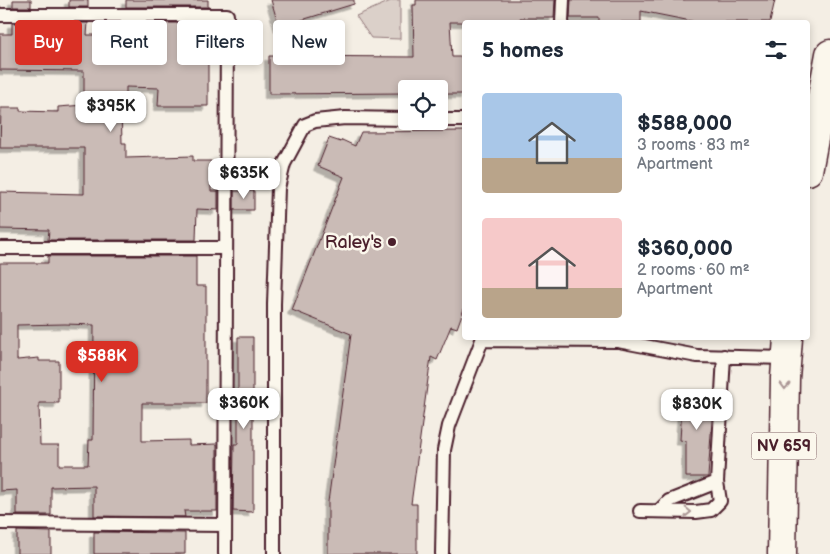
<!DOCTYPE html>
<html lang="en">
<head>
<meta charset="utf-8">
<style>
  body { margin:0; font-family:"Balsamiq Sans",sans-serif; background:#f2f2f3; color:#1f2937; height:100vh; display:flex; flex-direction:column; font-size:19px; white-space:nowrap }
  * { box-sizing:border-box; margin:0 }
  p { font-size:16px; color:#747a83 }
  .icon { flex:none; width:28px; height:28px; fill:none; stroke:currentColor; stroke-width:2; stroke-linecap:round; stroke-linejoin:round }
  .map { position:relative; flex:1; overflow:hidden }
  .side { position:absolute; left:462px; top:20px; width:348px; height:320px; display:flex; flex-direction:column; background:#fff; border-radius:5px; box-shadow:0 2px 8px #0003 }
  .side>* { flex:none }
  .top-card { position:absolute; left:15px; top:20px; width:372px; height:45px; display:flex; gap:10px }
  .controls { position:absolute; left:398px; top:80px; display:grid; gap:10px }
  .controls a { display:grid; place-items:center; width:50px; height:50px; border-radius:5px; background:#fff; box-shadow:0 2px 8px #0003; font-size:25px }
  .price { position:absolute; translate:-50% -42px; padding:0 11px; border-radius:10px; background:#fff; color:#222; font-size:16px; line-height:32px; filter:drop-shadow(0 1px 2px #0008) }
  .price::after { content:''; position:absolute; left:50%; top:30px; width:15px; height:11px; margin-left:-8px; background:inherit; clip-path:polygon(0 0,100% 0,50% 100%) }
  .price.on { background:#d93025; color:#fff }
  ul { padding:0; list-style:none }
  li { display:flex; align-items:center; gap:15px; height:125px; padding:0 20px }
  li span { display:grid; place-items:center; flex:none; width:140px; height:100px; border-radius:5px; color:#555 }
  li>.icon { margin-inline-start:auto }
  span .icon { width:60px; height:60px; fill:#fffc; stroke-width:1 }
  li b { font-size:21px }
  h2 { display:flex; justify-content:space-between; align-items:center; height:60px; padding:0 20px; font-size:21px }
  .pill { padding:0 18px; border-radius:5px; background:#fff; box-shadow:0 2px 8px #0003; font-size:18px; line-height:45px }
  .pill.on { background:#d93025; color:#fff }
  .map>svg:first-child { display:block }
  .green { fill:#dbd0c9; stroke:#92787a }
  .building { fill:#cabbb6; stroke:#4a1f2b; fill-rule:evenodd; filter:url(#shadow) }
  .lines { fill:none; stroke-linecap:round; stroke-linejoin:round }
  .service-casing { stroke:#4a1f2b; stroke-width:16 }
  .primary-casing { stroke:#4a1f2b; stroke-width:31 }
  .service { stroke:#fbf7ec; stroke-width:12 }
  .primary { stroke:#fbf7ec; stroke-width:28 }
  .oneway { stroke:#ab9695 }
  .poi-dot { fill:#4a1f2b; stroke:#fbf7ec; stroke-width:2 }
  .labels { text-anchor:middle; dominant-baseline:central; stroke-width:5; stroke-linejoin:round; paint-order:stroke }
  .shield { fill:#fbf7ec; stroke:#7f6065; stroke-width:1 }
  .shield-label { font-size:16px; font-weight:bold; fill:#4a1f2b }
  .poi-label { font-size:18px; fill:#4a1f2b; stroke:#fbf7ec; text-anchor:end }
</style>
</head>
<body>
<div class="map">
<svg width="830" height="554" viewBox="0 0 830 554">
  <defs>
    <filter id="shadow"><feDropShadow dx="-4.5" dy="4.5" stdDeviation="0" flood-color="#0004"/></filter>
  </defs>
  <rect width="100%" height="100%" fill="#f4eee4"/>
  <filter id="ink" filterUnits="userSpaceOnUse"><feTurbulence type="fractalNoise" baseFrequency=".02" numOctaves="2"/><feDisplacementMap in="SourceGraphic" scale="10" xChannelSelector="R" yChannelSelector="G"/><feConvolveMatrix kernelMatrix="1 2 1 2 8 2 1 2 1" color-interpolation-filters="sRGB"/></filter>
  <g filter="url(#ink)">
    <path class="green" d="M 393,0 L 400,0 L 400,39 L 371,38 L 356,16 Z"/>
    <path class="building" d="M 13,0 L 31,0 L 31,7 L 13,7 Z
      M 69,0 L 88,0 L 88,7 L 69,7 Z
      M 126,0 L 208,0 L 208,7 L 126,7 Z
      M 271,0 L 354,0 L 354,4 L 279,27 Z
      M 416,0 L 555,0 L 554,18 L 520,18 L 520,22 L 450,22 L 452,57 L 465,57 L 465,94 L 439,94 L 439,89 L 406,89 L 406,93 L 269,94 L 269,56 L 414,57 L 413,5 L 416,5 Z
      M 571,0 L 775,0 L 770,22 L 696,22 L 641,11 L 641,22 L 599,22 L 599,18 L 570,18 Z
      M 12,23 L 31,23 L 31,34 L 68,35 L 68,23 L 88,23 L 87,35 L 126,35 L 126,23 L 208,23 L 208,49 L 185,56 L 208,56 L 208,106 L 158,106 L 159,88 L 126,87 L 126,105 L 121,105 L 122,143 L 126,143 L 126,158 L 193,156 L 193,161 L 211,161 L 211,191 L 218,191 L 218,210 L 197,209 L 196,240 L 48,240 L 49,230 L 0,229 L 0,192 L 84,194 L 84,148 L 0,148 L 1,108 L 20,108 L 20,111 L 58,112 L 58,107 L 84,105 L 84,71 L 0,70 L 0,34 L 12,34 Z
      M 465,131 L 465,306 L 457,328 L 451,326 L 437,360 L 431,357 L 411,504 L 417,504 L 417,554 L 328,554 L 328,502 L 351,334 L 292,310 L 344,177 L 318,166 L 329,138 L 341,142 L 342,140 L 355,146 L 361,132 Z
      M 234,191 L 254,191 L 254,210 L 234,210 Z
      M 48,256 L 196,256 L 196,286 L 206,286 L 206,403 L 142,403 L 142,441 L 189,440 L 189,445 L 217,444 L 217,511 L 184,511 L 185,517 L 94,516 L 94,486 L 51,487 L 51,515 L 17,515 L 17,490 L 0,491 L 0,263 L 48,263 ZM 65,324 L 94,325 L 93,440 L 89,440 L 88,465 L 59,465 L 59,445 L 40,445 L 39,403 L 59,403 L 59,361 L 39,361 L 39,358 L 17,360 L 17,325 Z
      M 238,337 L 253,337 L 253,512 L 233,511 L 234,444 L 238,444 Z
      M 683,391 L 714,392 L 708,477 L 686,477 L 686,441 L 680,440 Z
      M 17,531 L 51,532 L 51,554 L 17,554 Z
      M 94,532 L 185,533 L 185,554 L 94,554 Z"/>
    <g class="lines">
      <defs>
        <path id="service" d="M 0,15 L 227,15 L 225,554
          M 562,22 L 563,0
          M 439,120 L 465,120
          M 0,248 L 226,248
          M 640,511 L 696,512 L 711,510 L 720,501 L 717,482 L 724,356
          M 659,511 L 669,501 L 717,482
          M 0,523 L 225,525
          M 274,554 L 274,304 L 278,188 L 284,164 L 305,125 L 315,121 L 345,118 L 406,119
          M 442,554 L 444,450 L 449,426 L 482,340 L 618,341 L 697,356 L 786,358"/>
        <path id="primary" d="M 808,171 L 830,54
          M 782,554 L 785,378 L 788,338"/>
      </defs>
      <use href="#service" class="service-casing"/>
      <use href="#primary" class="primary-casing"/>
      <use href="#service" class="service"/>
      <use href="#primary" class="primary"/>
    </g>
    <defs><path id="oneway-chevron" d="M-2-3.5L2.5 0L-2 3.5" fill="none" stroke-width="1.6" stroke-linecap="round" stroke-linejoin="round" transform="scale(1.25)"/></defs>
    <g class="oneway">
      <use href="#oneway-chevron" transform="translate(785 386) rotate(91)"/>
      <use href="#oneway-chevron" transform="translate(688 512) rotate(1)"/>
    </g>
  </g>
  <circle class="poi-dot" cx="392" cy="242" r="5"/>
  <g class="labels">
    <rect class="shield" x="751.5" y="432.5" width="65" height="27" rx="4"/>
    <g class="shield-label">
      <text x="784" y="446">NV 659</text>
    </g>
    <g class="poi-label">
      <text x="382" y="242">Raley's</text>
    </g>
  </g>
</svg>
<div class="controls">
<a><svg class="icon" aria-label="locate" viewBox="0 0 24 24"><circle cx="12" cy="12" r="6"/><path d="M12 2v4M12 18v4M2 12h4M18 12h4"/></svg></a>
</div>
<b class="price" style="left:111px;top:133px">$395K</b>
<b class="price" style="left:244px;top:200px">$635K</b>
<b class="price on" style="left:102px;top:383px">$588K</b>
<b class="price" style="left:244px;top:430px">$360K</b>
<b class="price" style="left:697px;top:431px">$830K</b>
<div class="top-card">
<a class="pill on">Buy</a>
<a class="pill">Rent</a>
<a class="pill">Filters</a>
<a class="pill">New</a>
</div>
<section class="side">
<h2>5 homes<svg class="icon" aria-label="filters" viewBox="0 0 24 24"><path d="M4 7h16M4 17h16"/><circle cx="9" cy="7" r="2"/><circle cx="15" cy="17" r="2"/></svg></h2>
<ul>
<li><span style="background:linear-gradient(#a9c7e8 65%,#b9a48a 0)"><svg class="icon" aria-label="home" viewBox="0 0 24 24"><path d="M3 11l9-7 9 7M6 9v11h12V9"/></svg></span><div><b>$588,000</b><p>3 rooms · 83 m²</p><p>Apartment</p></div></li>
<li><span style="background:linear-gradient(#f6c9c9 70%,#b9a48a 0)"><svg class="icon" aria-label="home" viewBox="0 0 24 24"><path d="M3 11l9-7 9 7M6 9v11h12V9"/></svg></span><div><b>$360,000</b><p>2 rooms · 60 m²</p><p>Apartment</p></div></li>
</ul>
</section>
</div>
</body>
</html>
